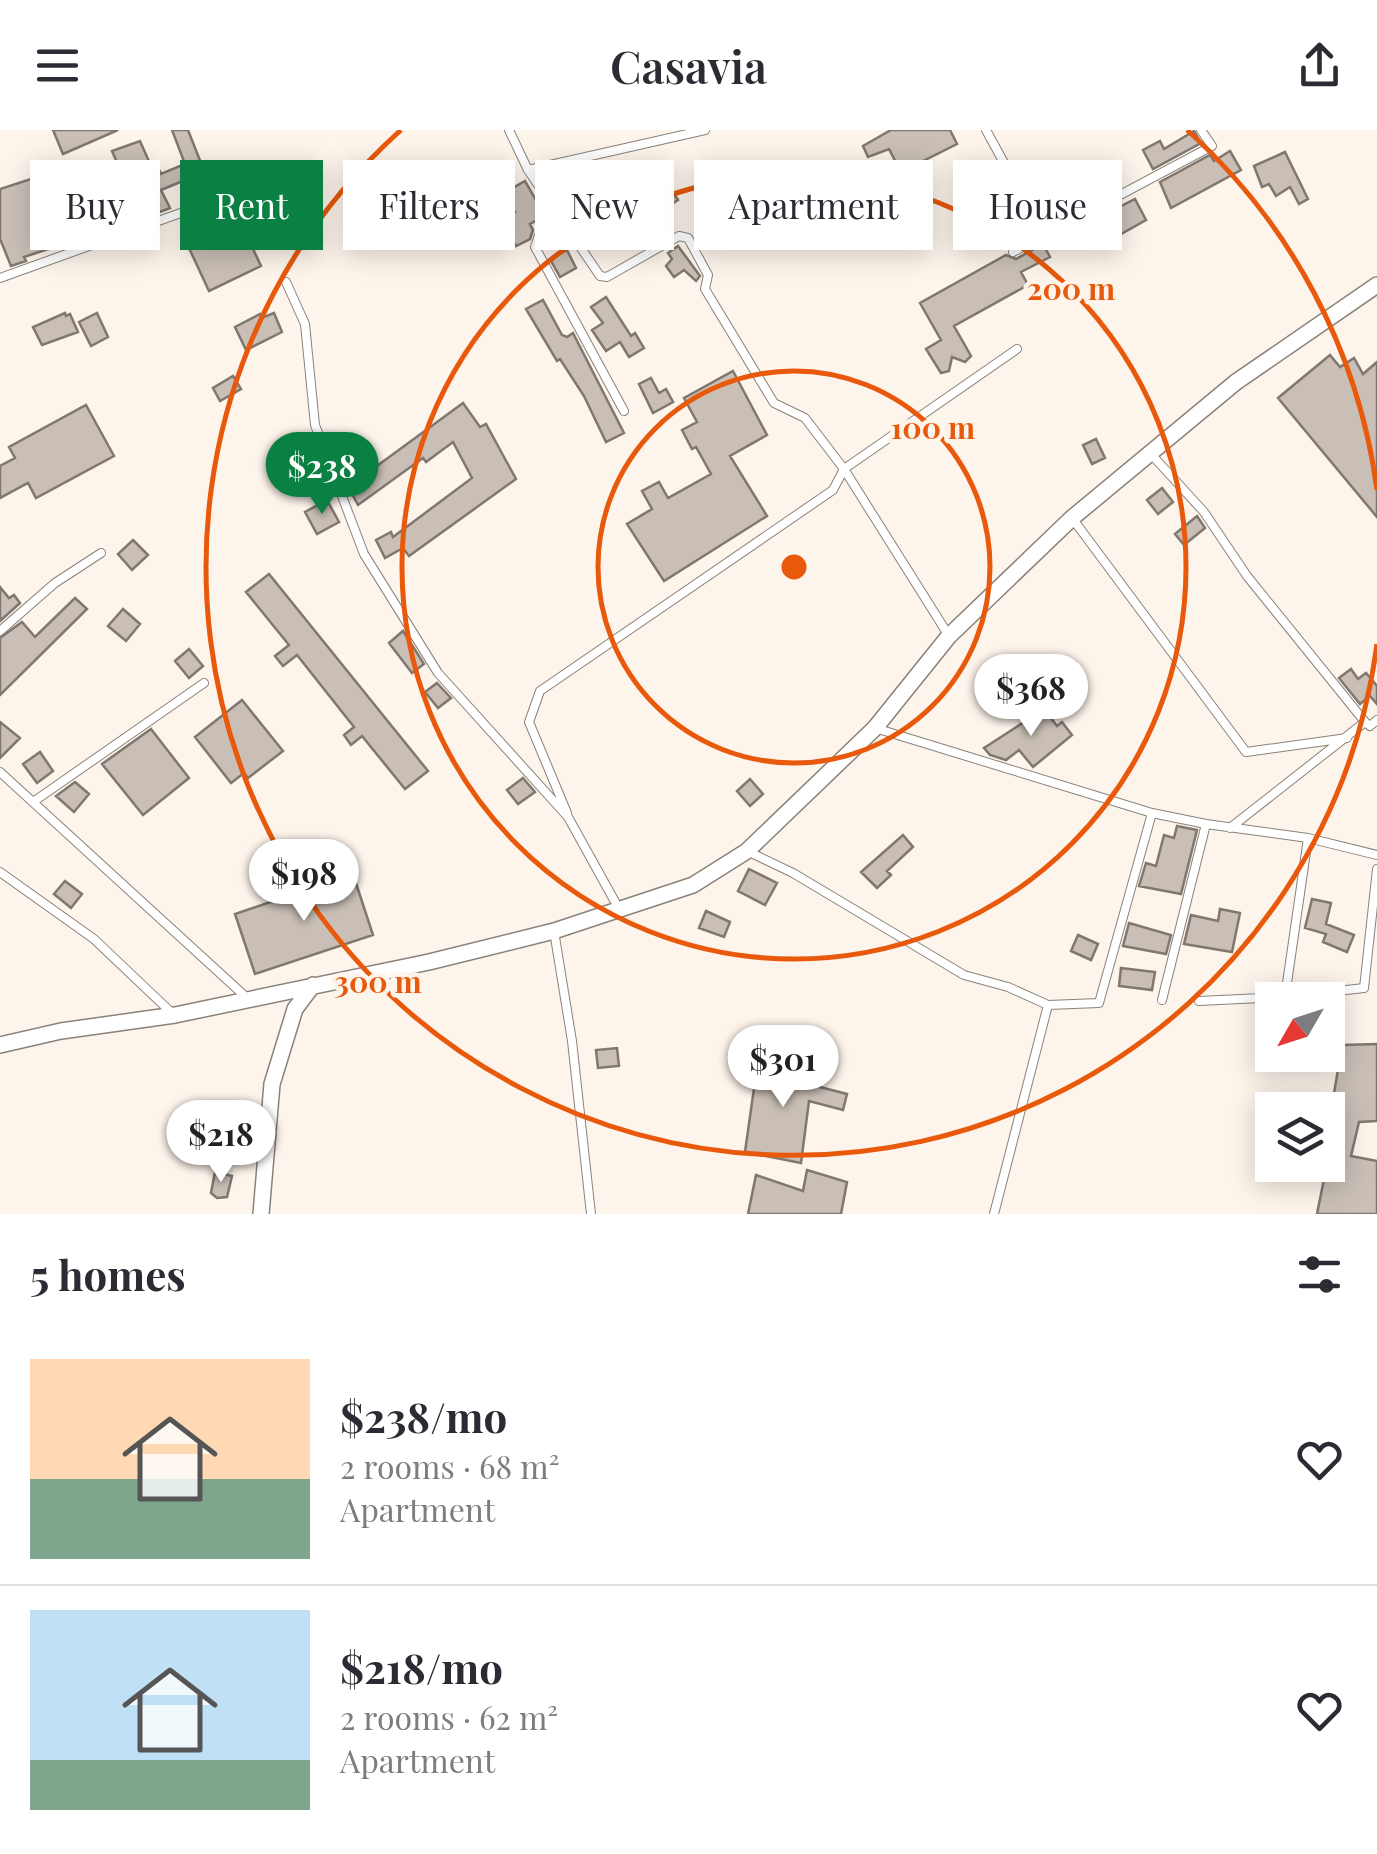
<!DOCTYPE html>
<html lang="en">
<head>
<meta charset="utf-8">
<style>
  body { margin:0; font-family:"Playfair Display",serif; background:#f2f2f3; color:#2b2b33; height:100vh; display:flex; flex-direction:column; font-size:38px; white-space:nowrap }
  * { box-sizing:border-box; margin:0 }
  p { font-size:32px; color:#7c7c81 }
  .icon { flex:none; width:55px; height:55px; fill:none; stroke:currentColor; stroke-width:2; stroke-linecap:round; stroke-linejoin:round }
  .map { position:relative; height:1084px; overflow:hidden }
  .panel { display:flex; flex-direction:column; background:#fff; flex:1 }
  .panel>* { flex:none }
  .hud { position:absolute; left:30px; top:30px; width:1318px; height:90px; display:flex; gap:20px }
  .needle { width:65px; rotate:231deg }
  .controls { position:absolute; left:1255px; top:852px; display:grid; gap:20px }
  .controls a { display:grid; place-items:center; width:90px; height:90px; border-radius:0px; background:#fff; box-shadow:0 5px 25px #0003; font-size:50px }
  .price { position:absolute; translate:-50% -85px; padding:0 22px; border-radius:35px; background:#fff; color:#222; font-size:32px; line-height:65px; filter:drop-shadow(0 2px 5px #0008) }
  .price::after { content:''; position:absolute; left:50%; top:60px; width:30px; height:22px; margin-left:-15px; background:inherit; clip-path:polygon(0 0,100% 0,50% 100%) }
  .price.on { background:#0b8043; color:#fff }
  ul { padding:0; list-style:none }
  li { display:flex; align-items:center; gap:30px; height:250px; padding:0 30px }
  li+li { border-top:2px solid #e1e1e2 }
  li span { display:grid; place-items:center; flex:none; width:280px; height:200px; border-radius:0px; color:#555 }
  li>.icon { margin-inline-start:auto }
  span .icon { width:120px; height:120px; fill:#fffc; stroke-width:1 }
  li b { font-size:42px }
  h2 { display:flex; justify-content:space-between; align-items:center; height:120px; padding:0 30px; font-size:42px }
  .chip { padding:0 35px; border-radius:0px; background:#fff; box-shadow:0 5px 25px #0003; font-size:35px; line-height:90px }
  .chip.on { background:#0b8043; color:#fff }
  header { display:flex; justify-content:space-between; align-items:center; height:130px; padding:0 30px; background:#fff; font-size:45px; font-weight:600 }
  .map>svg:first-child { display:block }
  .building { fill:#c9bfb6; stroke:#80776f; stroke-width:2.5 }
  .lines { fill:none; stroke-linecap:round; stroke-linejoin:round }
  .lane-casing { stroke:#8a827a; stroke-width:10 }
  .street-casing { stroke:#8a827a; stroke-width:18 }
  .lane { stroke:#fff; stroke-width:8 }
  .street { stroke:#fff; stroke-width:15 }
  .ring { fill:none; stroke:#e8590c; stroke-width:5 }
  .centre { fill:#e8590c; stroke:#fdf4eb; stroke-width:5 }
  .ring-label { font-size:30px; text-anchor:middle; font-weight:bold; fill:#e8590c; stroke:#fdf4eb; stroke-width:9; stroke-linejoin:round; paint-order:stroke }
</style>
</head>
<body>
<header><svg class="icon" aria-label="menu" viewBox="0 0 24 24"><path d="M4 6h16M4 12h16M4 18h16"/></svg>Casavia<svg class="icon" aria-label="share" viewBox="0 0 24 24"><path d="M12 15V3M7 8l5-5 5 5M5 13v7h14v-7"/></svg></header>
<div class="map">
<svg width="1377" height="1084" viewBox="0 0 1377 1084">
  <rect width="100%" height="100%" fill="#fdf4eb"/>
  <path class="building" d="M 53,0 L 118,0 L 63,24 Z
    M 172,0 L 188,0 L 212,61 L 198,67 L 190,48 L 161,60 L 170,78 L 142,89 L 112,21 L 140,11 L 151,36 L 156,33 L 161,44 L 185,34 Z
    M 891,0 L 950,0 L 957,14 L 901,42 L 889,19 L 868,27 L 863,16 Z
    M 1194,1 L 1201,13 L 1153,39 L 1143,20 L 1160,11 L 1164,19 Z
    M 1230,21 L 1241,40 L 1171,78 L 1160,52 L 1210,25 L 1214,31 Z
    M 1285,22 L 1308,69 L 1299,74 L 1290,57 L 1276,66 L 1269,54 L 1262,57 L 1254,36 Z
    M 65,38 L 88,106 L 24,127 L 26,131 L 11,136 L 0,109 L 0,59 Z
    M 525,51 L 545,86 L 530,94 L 533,100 L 530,109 L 516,116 L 501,89 L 515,82 L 504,63 Z
    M 670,58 L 678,70 L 628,103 L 617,84 L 641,70 L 644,75 Z
    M 1135,69 L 1146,90 L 1105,113 L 1103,110 L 1097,114 L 1093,107 L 1083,115 L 1073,101 Z
    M 234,78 L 261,136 L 209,161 L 182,103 Z
    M 1043,114 L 1050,127 L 1021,142 L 1028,155 L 954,196 L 971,226 L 965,232 L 952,227 L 949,241 L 941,243 L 926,219 L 941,210 L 920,173 L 1006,125 L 1016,129 Z
    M 678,116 L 700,146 L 696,151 L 684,140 L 674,147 L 666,136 L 672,129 L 668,123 Z
    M 567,120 L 576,138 L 560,147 L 550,129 Z
    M 606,167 L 631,206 L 635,203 L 644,218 L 629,227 L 620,212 L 606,221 L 592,200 L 603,193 L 591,177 Z
    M 543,170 L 562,205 L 567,207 L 573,203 L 624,303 L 606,312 L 584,266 L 560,229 L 557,231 L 526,179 Z
    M 65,183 L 66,186 L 70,184 L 78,202 L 42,215 L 33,197 Z
    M 97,183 L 108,207 L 91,216 L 79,192 Z
    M 274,183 L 282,202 L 246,220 L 235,197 L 260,184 L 262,188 Z
    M 1330,225 L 1340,237 L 1354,228 L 1363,244 L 1377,232 L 1377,387 L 1278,268 Z
    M 733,241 L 767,305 L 730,326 L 767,386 L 664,451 L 627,394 L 652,379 L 642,361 L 659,352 L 668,368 L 711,344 L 696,317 L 692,319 L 682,300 L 697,292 L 684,268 Z
    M 233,246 L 241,259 L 220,271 L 213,258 Z
    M 651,248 L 659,263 L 666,259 L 673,272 L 653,283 L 639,254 Z
    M 463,273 L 480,297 L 486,294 L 516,349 L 409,426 L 403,418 L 385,428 L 376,410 L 391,402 L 393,407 L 472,348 L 453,312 L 426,332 L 423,328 L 358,375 L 350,360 L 370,349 L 366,344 Z
    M 86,275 L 114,326 L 36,368 L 28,353 L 0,368 L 0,336 L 15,328 L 9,317 Z
    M 1096,309 L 1105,328 L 1092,334 L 1083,315 Z
    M 1162,358 L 1173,372 L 1158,384 L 1147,370 Z
    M 327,370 L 339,392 L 317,404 L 305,382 Z
    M 1197,386 L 1205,398 L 1184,415 L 1175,404 Z
    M 133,410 L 148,425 L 132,440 L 118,424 Z
    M 269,444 L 428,641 L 405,659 L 362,606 L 351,615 L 344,605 L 354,597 L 297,525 L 283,536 L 275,526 L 289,515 L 246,462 Z
    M 0,457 L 9,468 L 14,465 L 20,473 L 0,491 Z
    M 75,468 L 87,479 L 0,565 L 0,508 L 22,492 L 35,507 Z
    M 123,479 L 140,494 L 126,511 L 108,496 Z
    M 403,501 L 424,534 L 412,543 L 389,513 Z
    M 189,519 L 203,536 L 189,548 L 175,531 Z
    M 1351,539 L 1358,549 L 1366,543 L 1377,556 L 1377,574 L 1370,566 L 1360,574 L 1339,548 Z
    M 437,553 L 451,568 L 438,578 L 425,562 Z
    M 242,570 L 283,621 L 248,648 L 244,643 L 231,653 L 195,607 Z
    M 1044,579 L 1057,596 L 1062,592 L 1072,605 L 1033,637 L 1019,620 L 1006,630 L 990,625 L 984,618 Z
    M 0,592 L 20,608 L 0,628 Z
    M 151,599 L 189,648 L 143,685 L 102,634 Z
    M 40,622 L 53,641 L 37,653 L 23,634 Z
    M 523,648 L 535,662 L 518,674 L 507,660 Z
    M 750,649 L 763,664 L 750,676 L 737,661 Z
    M 75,652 L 89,664 L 74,682 L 56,666 Z
    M 1177,696 L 1197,700 L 1181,764 L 1139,756 L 1146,733 L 1156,736 L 1164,705 L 1174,708 Z
    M 903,705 L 913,717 L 887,741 L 891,745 L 877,758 L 861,742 Z
    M 749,739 L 777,753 L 765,775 L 738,761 Z
    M 353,744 L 373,805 L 255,844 L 235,784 Z
    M 65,751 L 82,764 L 71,778 L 54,764 Z
    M 1312,769 L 1331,773 L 1326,794 L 1354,805 L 1347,822 L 1323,812 L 1326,804 L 1305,798 Z
    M 1220,779 L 1240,783 L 1232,822 L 1184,814 L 1191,785 L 1218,791 Z
    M 706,781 L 730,792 L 724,807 L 699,798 Z
    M 1129,793 L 1171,805 L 1166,824 L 1123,816 Z
    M 1078,805 L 1098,814 L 1091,830 L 1071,821 Z
    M 1121,838 L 1155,842 L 1152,860 L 1119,856 Z
    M 1377,914 L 1377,991 L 1359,992 L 1351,1026 L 1377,1031 L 1377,1084 L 1317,1084 L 1332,1009 L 1328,1009 L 1328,1000 L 1342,915 Z
    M 617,918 L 619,936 L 598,938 L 596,920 Z
    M 759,923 L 783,928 L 782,940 L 813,947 L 812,955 L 847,964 L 843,980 L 809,971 L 801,1033 L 745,1022 Z
    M 807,1040 L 847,1052 L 841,1084 L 748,1084 L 756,1045 L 803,1061 Z
    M 215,1042 L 232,1046 L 227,1067 L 217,1068 L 211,1063 Z"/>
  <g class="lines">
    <defs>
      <path id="lane" d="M 509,0 L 528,40 L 564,93 L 539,105 L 535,117 L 624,281
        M 986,0 L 1037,93 L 1047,103
        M 528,40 L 705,0
        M 564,93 L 600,146 L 607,147 L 679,106 L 688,108 L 708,145 L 705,159 L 774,273 L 805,288 L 844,339 L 949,506
        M 1013,122 L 1212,16 L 1201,0
        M 0,148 L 239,62
        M 286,152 L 305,194 L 315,295 L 364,424 L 438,543 L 568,687 L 619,779
        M 1151,324 L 1204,382 L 1247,446 L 1365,592
        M 1072,388 L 1246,622 L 1347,608
        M 0,501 L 55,453 L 101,423
        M 875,598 L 1152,683 L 1206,694 L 1308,708 L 1377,725
        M 0,642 L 247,868
        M 33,672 L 204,553
        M 567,683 L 529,592 L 540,561 L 833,360 L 844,339 L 1017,219
        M 1230,698 L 1365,592 L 1370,596 L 1377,590
        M 747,721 L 793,743 L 964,845 L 1008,857 L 1048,875
        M 0,742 L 94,809 L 174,885
        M 554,801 L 572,911 L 591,1084
        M 1285,867 L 1308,708
        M 1162,870 L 1206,694
        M 1199,871 L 1285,867 L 1364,858 L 1377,739
        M 994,1084 L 1048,875 L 1099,873 L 1152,683"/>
      <path id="street" d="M 0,915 L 61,901 L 175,885 L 429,832 L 554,801 L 693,755 L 747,721 L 875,598 L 949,506 L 1072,388 L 1236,252 L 1377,155
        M 261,1084 L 272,954 L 295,879 L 313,855"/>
    </defs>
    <use href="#lane" class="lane-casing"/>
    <use href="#street" class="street-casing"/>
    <use href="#lane" class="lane"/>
    <use href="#street" class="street"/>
  </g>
  <g class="ring">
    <circle cx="794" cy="437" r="196"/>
    <circle cx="794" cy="437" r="392"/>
    <path d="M1377 514A588 588 0 1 1 401 0M1187 0A588 588 0 0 1 1377 360"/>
  </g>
  <circle cx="794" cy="437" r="15" class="centre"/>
  <g class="ring-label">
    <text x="1071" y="170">200 m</text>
    <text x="933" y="309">100 m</text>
    <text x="378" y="863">300 m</text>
  </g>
</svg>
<div class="controls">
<a><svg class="needle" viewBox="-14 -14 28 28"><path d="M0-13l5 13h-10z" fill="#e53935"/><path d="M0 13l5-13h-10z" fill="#7c7c81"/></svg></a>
<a><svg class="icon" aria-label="layers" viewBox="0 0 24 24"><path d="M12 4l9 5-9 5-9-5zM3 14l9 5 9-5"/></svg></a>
</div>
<b class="price on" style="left:322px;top:387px">$238</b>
<b class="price" style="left:1031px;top:609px">$368</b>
<b class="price" style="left:304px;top:794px">$198</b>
<b class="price" style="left:783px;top:980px">$301</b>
<b class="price" style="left:221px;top:1055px">$218</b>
<div class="hud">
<a class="chip">Buy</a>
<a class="chip on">Rent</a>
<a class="chip">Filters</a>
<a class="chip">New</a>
<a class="chip">Apartment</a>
<a class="chip">House</a>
</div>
</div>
<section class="panel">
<h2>5 homes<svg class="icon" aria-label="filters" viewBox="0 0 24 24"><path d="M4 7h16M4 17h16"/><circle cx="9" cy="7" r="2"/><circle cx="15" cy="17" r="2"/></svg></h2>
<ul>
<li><span style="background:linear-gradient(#ffd9b3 60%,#7fa58c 0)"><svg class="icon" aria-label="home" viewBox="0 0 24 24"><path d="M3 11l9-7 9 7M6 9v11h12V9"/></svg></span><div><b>$238/mo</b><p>2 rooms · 68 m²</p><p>Apartment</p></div><svg class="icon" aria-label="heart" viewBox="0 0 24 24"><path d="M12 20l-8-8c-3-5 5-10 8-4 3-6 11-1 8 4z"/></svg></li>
<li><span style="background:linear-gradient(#bfe0f5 75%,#7fa58c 0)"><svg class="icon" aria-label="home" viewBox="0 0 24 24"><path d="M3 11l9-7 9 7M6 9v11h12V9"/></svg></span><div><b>$218/mo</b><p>2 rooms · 62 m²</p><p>Apartment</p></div><svg class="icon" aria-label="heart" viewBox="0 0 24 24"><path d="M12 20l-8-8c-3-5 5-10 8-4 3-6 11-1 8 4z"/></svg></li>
</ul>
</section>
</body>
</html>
